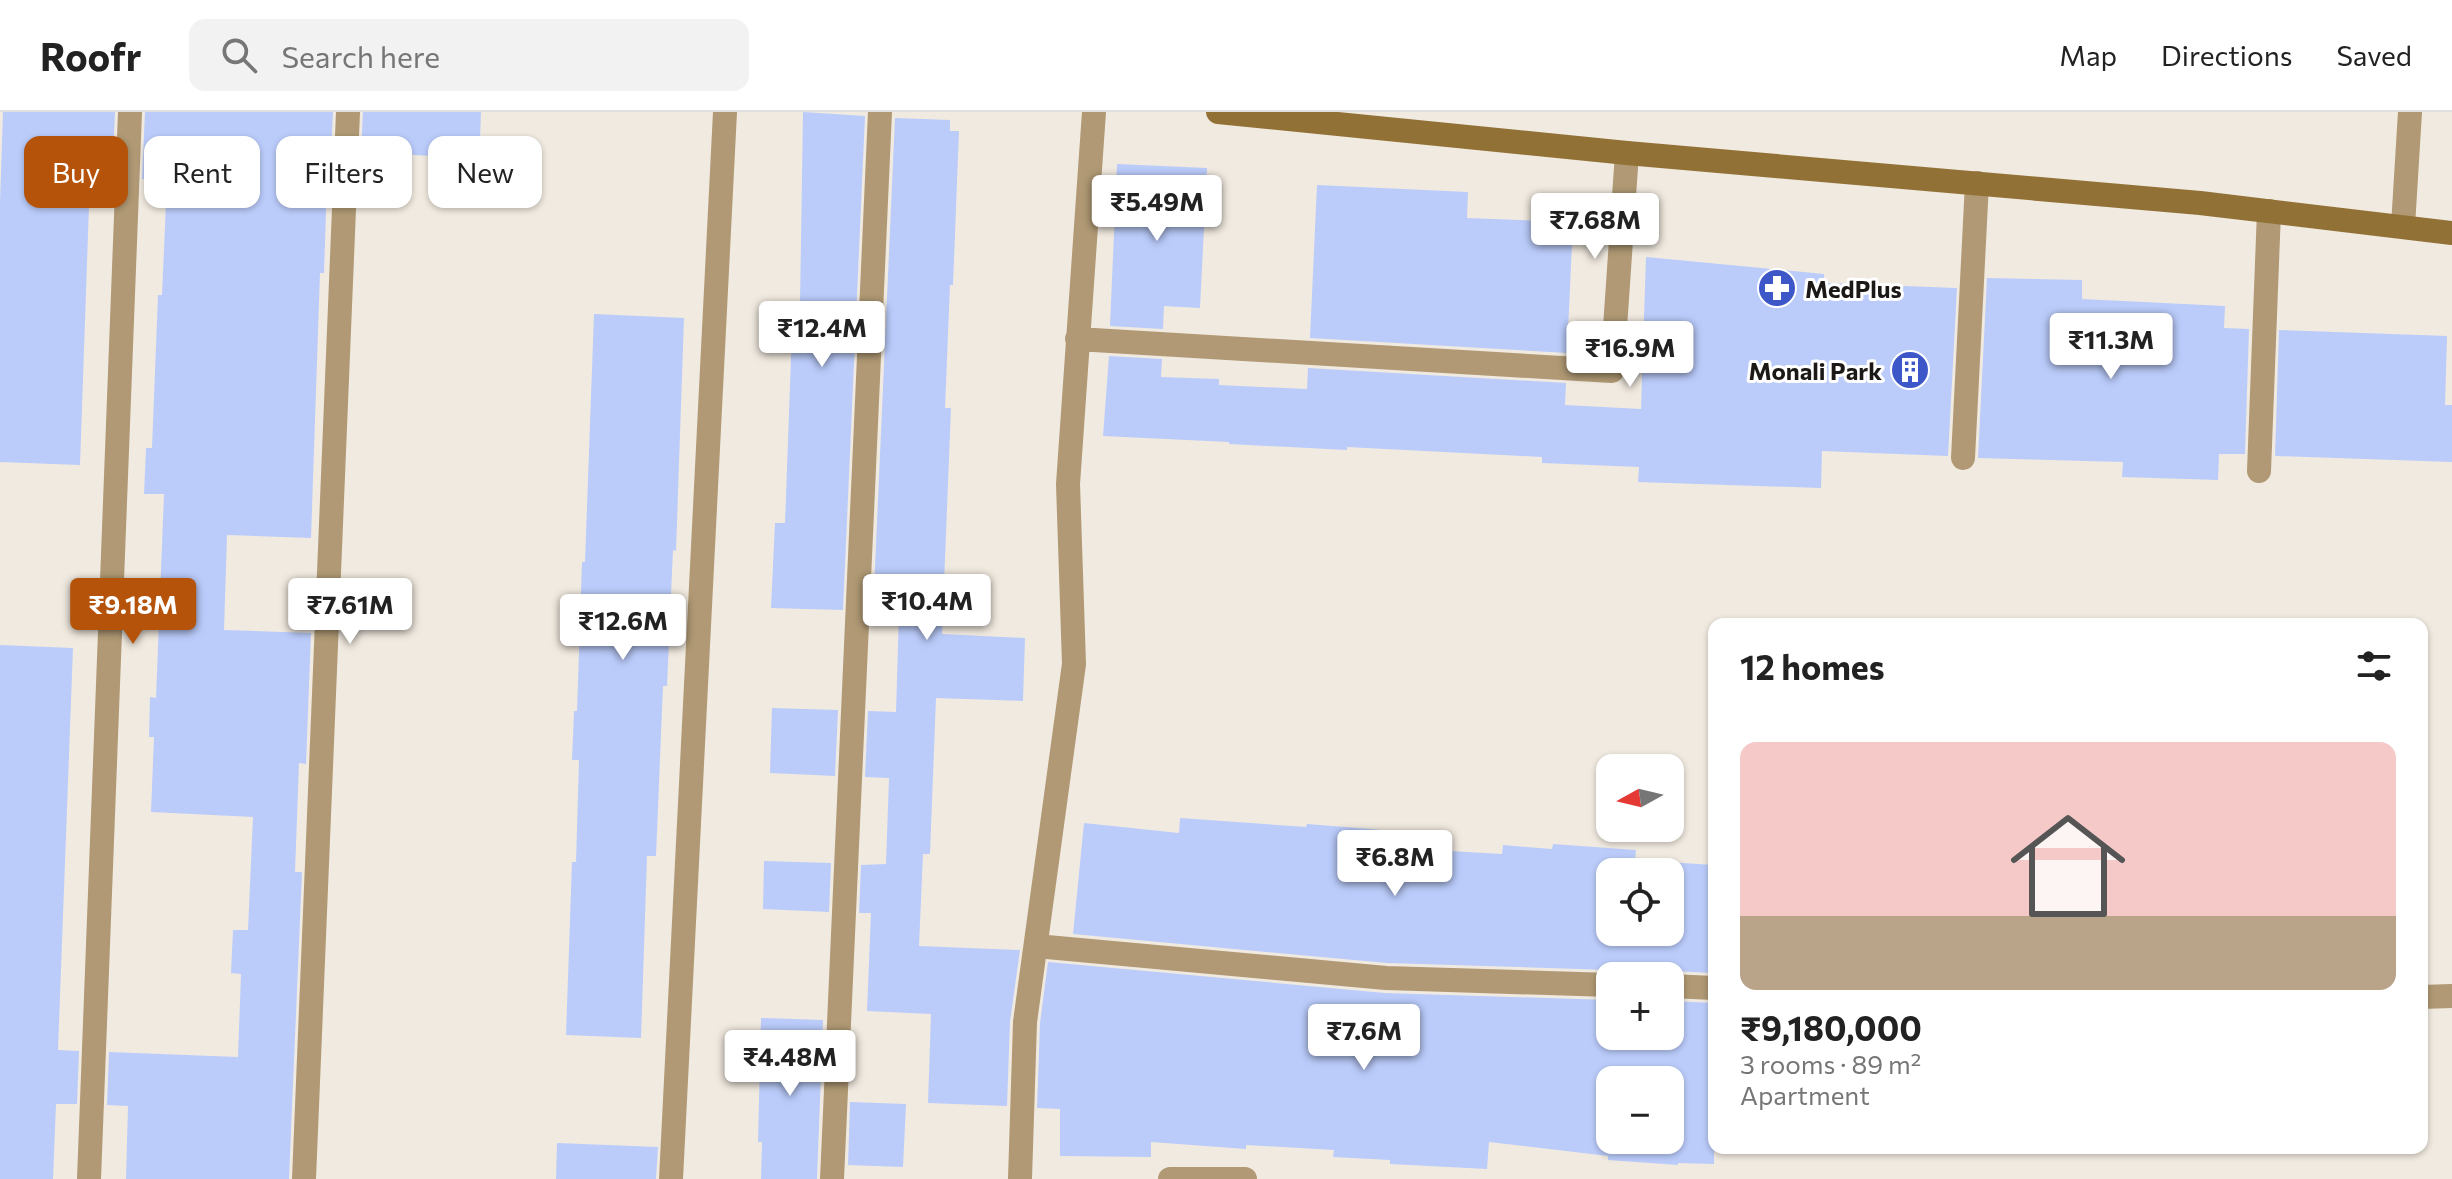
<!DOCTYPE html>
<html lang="en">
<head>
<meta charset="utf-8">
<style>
  body { margin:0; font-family:Commissioner,sans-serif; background:#f2f2f2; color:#222; height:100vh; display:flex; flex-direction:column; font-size:30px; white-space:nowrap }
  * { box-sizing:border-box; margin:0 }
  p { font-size:26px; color:#767676 }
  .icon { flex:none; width:44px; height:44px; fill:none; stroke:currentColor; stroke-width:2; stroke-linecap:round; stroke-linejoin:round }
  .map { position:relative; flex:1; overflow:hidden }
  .sheet { position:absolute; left:1708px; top:506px; width:720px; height:536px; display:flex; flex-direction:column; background:#fff; border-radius:16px; box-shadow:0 2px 6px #0004 }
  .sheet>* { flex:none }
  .banner { position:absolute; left:24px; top:24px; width:760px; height:72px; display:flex; gap:16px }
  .needle { width:52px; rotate:262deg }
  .fabs { position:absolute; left:1596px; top:642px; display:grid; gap:16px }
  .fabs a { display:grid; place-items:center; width:88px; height:88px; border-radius:16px; background:#fff; box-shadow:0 2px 6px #0004; font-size:40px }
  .price { position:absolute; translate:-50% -68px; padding:0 18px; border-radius:8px; background:#fff; color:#222; font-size:26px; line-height:52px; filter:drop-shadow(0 2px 4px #0008) }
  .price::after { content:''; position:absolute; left:50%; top:48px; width:24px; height:18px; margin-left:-12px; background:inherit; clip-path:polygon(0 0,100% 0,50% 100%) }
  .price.on { background:#b45309; color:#fff }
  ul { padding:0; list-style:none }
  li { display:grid; align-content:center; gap:16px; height:424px; padding:0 32px }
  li+li { border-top:2px solid #e0e0e0 }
  li span { display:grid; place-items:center; height:248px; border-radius:16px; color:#555 }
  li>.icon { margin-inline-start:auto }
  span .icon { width:144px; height:144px; fill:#fffc; stroke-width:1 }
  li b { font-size:34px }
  h2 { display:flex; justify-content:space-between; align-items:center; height:96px; padding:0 32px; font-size:34px }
  .tag { padding:0 28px; border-radius:16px; background:#fff; box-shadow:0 2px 6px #0004; font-size:28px; line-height:72px }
  .tag.on { background:#b45309; color:#fff }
  header { display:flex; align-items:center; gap:48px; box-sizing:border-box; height:112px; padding:0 40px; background:#fff; border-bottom:2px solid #e0e0e0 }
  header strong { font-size:38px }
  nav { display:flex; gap:44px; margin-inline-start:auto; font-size:28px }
  .search { width:560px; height:72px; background:#f2f2f2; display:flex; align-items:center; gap:20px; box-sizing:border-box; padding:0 28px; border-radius:16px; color:#767676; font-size:30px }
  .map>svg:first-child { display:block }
  .building { fill:#bbccfb; fill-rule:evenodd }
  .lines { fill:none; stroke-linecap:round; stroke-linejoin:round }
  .lane { stroke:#b09974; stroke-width:24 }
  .street { stroke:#b09974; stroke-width:24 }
  .secondary { stroke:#927136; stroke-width:24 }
  .labels { text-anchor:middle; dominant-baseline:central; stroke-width:6; stroke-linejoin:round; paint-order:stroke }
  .poi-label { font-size:24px; font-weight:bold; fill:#1b1815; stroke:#fff; text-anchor:start }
</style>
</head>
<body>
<header>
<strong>Roofr</strong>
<div class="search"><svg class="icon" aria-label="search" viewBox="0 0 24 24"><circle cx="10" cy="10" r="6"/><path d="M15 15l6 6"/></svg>Search here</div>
<nav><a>Map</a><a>Directions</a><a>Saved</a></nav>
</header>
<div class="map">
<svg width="2452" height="1067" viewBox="0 0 2452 1067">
  <rect width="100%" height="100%" fill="#f1eae0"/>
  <path class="building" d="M 3,0 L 115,0 L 112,66 L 90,65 L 80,353 L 0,350 L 0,90 Z
    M 145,0 L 333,0 L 331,39 L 328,39 L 324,161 L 320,161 L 311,426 L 227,423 L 224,518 L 311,521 L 306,652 L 299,651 L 295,760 L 302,760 L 289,1067 L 126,1067 L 128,994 L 107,993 L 109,940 L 238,945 L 241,862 L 231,861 L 233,818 L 248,818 L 253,705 L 151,700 L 154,625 L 149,625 L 150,585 L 156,586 L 164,382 L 144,382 L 146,336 L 152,336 L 158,183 L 162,183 L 167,68 L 142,67 Z
    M 363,0 L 481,0 L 478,84 L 431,83 L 432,44 L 361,40 Z
    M 803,0 L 865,4 L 843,498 L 771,496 L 775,411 L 785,411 L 793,191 L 800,191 Z
    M 895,6 L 950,8 L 950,19 L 959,19 L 953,173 L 950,173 L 945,296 L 951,296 L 942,522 L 1025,526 L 1023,589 L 936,586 L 930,742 L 923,742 L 919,834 L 1020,838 L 1010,910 L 1007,994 L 928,991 L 931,902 L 867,899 L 871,801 L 859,801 L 861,753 L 886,752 L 889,666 L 865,665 L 868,599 L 896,600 L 899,500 L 873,500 Z
    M 1117,52 L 1207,56 L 1200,196 L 1164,194 L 1163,217 L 1110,214 Z
    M 1317,73 L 1468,80 L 1467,106 L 1573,110 L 1567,241 L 1310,226 Z
    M 1646,145 L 1824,162 L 1824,171 L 1957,176 L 1948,344 L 1822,339 L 1821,376 L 1638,370 L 1639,355 L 1542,351 L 1542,345 L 1347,335 L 1347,338 L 1229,332 L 1229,330 L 1103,324 L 1109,244 L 1162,247 L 1161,265 L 1219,267 L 1219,273 L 1307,277 L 1308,256 L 1566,271 L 1565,293 L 1641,297 Z
    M 1987,166 L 2082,168 L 2082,187 L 2225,194 L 2224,216 L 2249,217 L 2245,342 L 2219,342 L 2218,368 L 2122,365 L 2123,350 L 1978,346 Z
    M 594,202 L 684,206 L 676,439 L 673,438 L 667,574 L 663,574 L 656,744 L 647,744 L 641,926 L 566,923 L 572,750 L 576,750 L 579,648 L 572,648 L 574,599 L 577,599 L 582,450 L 585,450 Z
    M 2279,218 L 2447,224 L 2445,293 L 2452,293 L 2452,350 L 2275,344 Z
    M 0,533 L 73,536 L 58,938 L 79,939 L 77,992 L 56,992 L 53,1067 L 0,1067 Z
    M 772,596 L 838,598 L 835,664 L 770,661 Z
    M 1180,706 L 1306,715 L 1307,712 L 1433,722 L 1432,738 L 1502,742 L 1503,733 L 1552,737 L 1553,732 L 1636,738 L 1635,748 L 1714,753 L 1714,861 L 1671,859 L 1659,864 L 1622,864 L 1610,858 L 1387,851 L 1073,822 L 1084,711 L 1179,721 ZM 1610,760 L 1670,760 L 1670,820 L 1610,820 Z
    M 764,749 L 831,751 L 829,800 L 763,797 Z
    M 1048,850 L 1385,881 L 1610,888 L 1610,924 L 1670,924 L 1670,889 L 1714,891 L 1714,1052 L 1678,1051 L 1678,1053 L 1608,1048 L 1608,1044 L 1489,1030 L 1487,1057 L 1390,1052 L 1390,1048 L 1333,1045 L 1334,1038 L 1246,1033 L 1246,1037 L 1151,1030 L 1151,1045 L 1060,1044 L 1060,997 L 1037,996 L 1040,911 ZM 1610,968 L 1670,968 L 1670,1028 L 1610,1028 Z
    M 761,906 L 823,908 L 817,1067 L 761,1067 L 762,1030 L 758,1030 Z
    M 850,990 L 906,992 L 903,1055 L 848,1053 Z
    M 557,1031 L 658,1035 L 656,1067 L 556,1067 Z"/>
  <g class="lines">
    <path class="lane" d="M 1963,346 L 1977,71
      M 2259,359 L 2269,99"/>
    <path class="street" d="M 2403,114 L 2410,0
      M 1077,227 L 1612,259 L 1627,41
      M 1036,834 L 1386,866 L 1610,873
      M 1670,874 L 1714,876
      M 2422,885 L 2452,884
      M 89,1067 L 130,0
      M 304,1067 L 348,0
      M 671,1067 L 725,0
      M 832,1067 L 880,0
      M 1020,1067 L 1025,910 L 1074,552 L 1068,372 L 1094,0
      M 1170,1067 L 1245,1067"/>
    <path class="secondary" d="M 1218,0 L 1627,41 L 2200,91 L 2452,121"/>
  </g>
  <defs>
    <symbol id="pharmacy-disc" viewBox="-11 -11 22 22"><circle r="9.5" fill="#3d57c9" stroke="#fff"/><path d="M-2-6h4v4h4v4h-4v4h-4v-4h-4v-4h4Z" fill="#fff"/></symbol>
    <symbol id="building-disc" viewBox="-11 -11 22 22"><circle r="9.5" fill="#3d57c9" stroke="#fff"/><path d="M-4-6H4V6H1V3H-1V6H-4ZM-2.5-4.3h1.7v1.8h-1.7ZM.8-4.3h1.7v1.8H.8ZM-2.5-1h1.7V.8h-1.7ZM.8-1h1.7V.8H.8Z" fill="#fff"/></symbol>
  </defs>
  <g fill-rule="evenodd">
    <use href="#pharmacy-disc" x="1755" y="154" width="44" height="44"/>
    <use href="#building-disc" x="1888" y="236" width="44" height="44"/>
  </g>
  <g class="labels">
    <g class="poi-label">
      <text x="1805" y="176">MedPlus</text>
      <text x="1882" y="258" text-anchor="end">Monali Park</text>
    </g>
  </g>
</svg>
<div class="fabs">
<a><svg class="needle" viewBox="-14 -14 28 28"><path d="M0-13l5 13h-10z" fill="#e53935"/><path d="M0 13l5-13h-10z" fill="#767676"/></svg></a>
<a><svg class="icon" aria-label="locate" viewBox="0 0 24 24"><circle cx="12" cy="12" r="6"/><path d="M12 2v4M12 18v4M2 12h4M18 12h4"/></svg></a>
<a>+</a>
<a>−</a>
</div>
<b class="price" style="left:1157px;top:131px">₹5.49M</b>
<b class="price" style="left:1595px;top:149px">₹7.68M</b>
<b class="price" style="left:822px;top:257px">₹12.4M</b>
<b class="price" style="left:2111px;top:269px">₹11.3M</b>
<b class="price" style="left:1630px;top:277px">₹16.9M</b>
<b class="price" style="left:927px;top:530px">₹10.4M</b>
<b class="price on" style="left:133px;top:534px">₹9.18M</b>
<b class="price" style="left:350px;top:534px">₹7.61M</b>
<b class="price" style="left:623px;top:550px">₹12.6M</b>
<b class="price" style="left:1395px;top:786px">₹6.8M</b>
<b class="price" style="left:1364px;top:960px">₹7.6M</b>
<b class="price" style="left:790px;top:986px">₹4.48M</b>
<div class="banner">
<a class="tag on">Buy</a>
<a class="tag">Rent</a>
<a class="tag">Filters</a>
<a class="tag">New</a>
</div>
<section class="sheet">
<h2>12 homes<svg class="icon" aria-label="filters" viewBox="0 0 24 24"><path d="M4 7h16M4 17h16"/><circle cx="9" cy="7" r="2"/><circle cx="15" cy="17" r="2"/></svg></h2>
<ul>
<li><span style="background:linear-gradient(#f6c9c9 70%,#b9a48a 0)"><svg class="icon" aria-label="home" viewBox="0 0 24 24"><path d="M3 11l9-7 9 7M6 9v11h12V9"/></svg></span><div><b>₹9,180,000</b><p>3 rooms · 89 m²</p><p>Apartment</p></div></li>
</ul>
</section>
</div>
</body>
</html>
